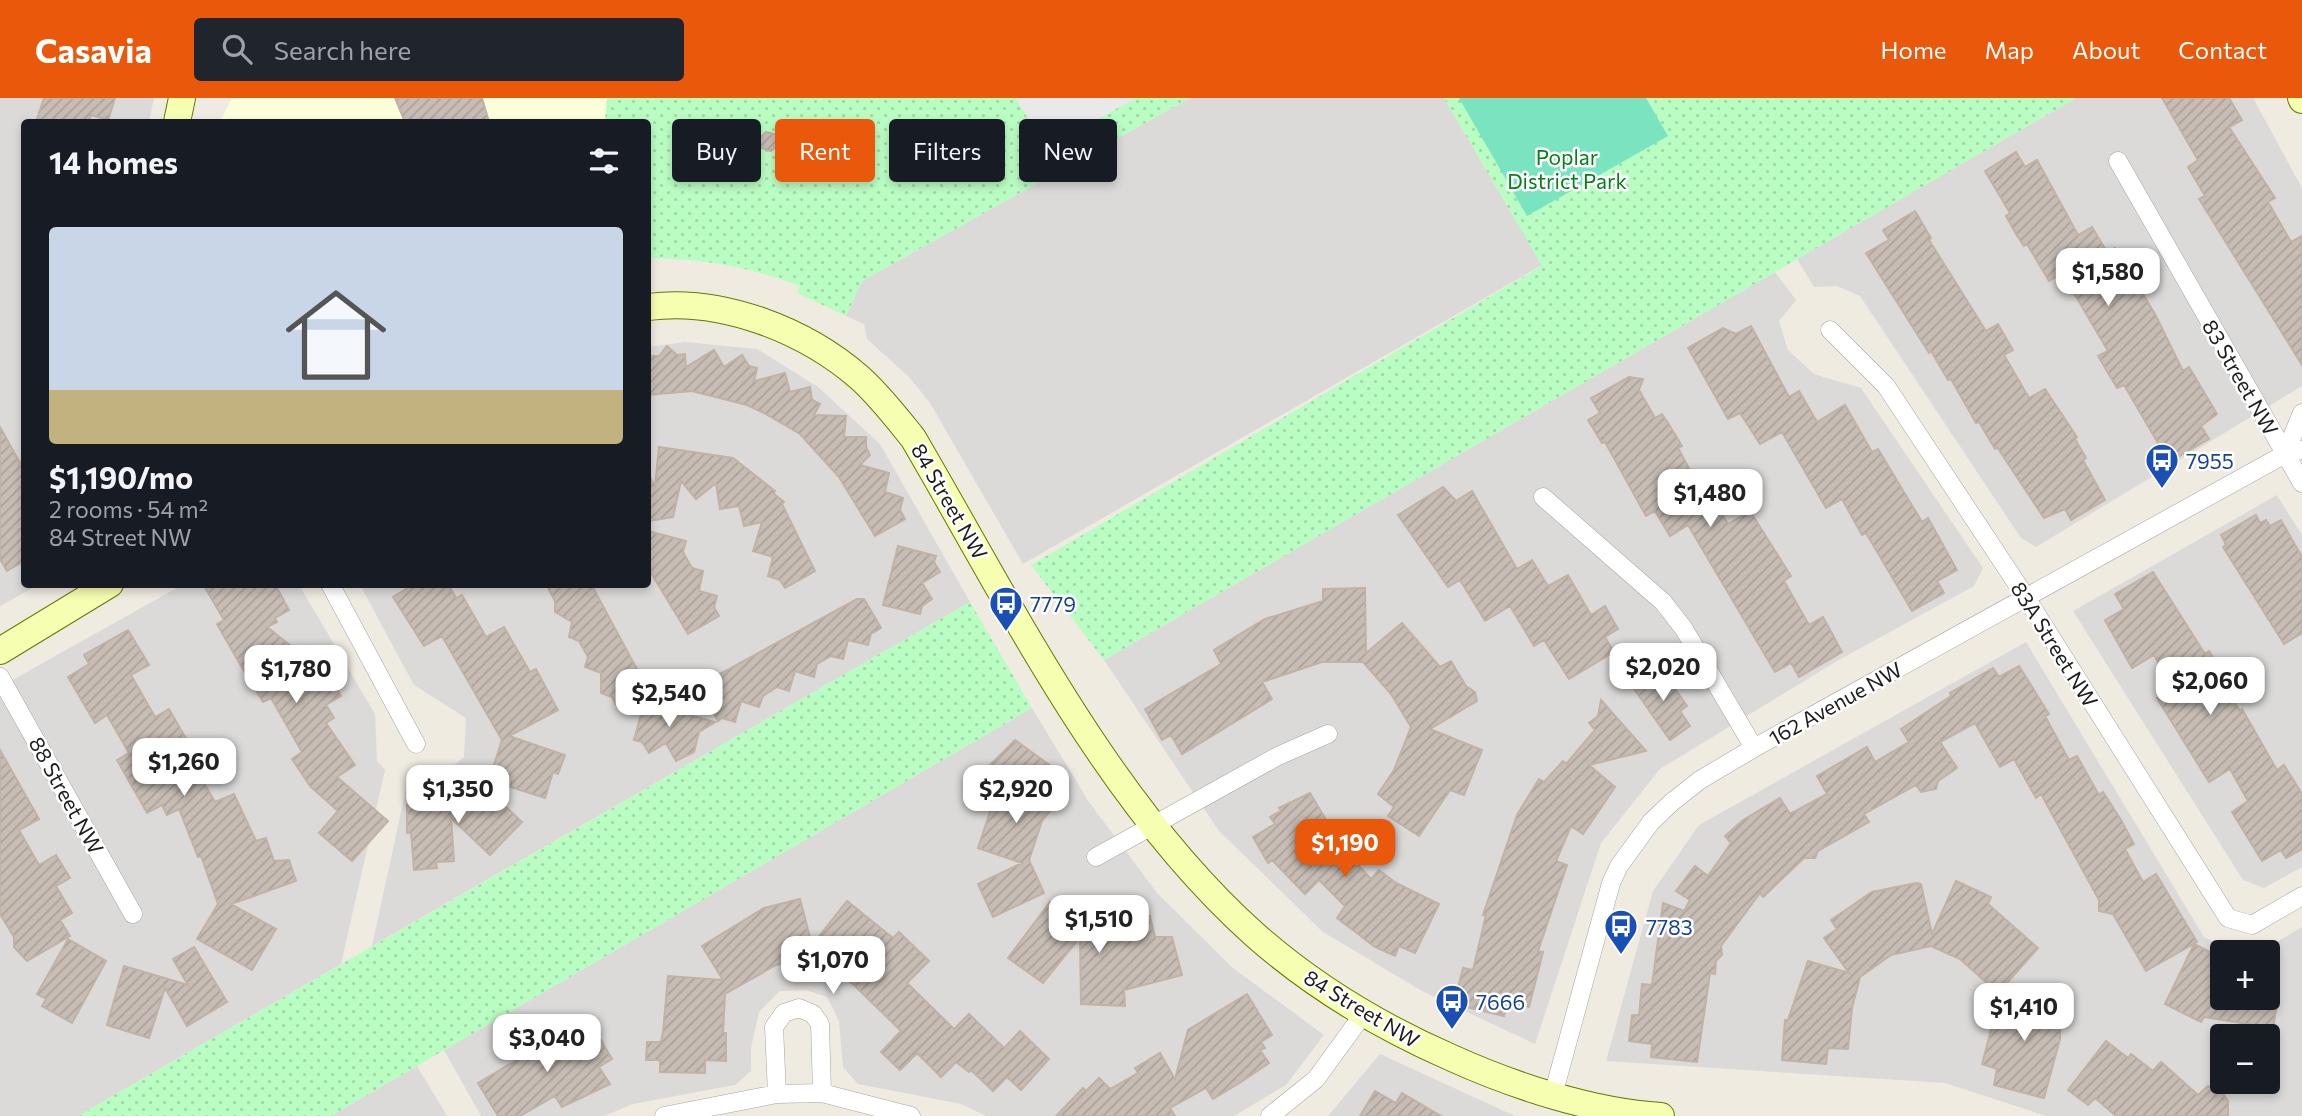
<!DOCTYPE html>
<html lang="en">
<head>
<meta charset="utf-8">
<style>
  body { margin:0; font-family:Commissioner,sans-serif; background:#20242c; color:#f1f3f6; height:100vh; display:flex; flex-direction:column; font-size:26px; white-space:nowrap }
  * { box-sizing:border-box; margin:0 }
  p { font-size:23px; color:#9ea1a6 }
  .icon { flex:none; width:38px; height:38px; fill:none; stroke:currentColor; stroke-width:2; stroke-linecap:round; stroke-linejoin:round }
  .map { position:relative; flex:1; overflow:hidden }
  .panel { position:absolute; left:21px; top:21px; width:630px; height:469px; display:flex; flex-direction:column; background:#171b24; border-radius:7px; box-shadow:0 4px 10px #0003 }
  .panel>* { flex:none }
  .top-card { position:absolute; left:672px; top:21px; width:665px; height:63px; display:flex; gap:14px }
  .buttons { position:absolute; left:2210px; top:842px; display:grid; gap:14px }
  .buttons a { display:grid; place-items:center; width:70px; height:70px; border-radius:7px; background:#171b24; box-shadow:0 4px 10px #0003; font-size:35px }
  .price { position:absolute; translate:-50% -60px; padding:0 16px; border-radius:14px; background:#fff; color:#222; font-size:23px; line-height:46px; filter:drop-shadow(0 2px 4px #0008) }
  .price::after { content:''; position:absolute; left:50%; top:42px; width:21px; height:16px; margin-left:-10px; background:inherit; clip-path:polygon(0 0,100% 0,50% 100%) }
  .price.selected { background:#ea580c; color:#fff }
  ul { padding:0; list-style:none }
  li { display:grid; align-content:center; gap:14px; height:371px; padding:0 28px }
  li span { display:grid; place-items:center; height:217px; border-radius:7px; color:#555 }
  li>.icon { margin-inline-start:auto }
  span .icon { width:126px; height:126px; fill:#fffc; stroke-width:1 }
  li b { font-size:30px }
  h2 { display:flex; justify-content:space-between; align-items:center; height:84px; padding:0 28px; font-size:30px }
  .chip { padding:0 24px; border-radius:7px; background:#171b24; box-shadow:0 4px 10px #0003; font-size:24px; line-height:63px }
  .chip.selected { background:#ea580c; color:#fff }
  header { display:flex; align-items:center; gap:42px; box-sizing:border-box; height:98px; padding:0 35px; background:#ea580c; color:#fff }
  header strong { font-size:33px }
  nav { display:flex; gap:38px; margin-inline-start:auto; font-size:24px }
  .search { width:490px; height:63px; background:#20242c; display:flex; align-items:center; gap:18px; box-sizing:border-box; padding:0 24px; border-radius:7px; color:#9ea1a6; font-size:26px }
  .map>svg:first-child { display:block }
  .residential { fill:#dbdad9; fill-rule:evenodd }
  .education { fill:#fdffda }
  .park { fill:url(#park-dots) }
  .pitch { fill:#7ae4c0 }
  .parking { fill:#e9e9e9 }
  .building { fill:url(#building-hatch); stroke:#c1b2a3; stroke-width:2 }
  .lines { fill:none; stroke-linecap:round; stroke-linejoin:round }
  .street-casing { stroke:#a4a4a4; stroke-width:19 }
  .secondary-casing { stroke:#647700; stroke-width:28 }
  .street { stroke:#fff; stroke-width:18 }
  .secondary { stroke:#f6feb1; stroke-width:26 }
  .labels { text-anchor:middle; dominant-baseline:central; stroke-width:5; stroke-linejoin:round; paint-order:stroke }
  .park-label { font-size:21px; fill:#048115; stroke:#fff }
  .street-label { font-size:21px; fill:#1d1d1d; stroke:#fff }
  .transit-label { font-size:21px; fill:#164399; stroke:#fff; text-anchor:start }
</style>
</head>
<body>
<header>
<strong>Casavia</strong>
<div class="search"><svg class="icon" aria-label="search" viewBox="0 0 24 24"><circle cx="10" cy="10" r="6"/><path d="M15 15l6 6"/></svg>Search here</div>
<nav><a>Home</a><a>Map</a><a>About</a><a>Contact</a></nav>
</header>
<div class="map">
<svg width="2302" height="1018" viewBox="0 0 2302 1018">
  <defs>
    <pattern id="park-dots" width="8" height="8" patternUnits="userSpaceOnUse" patternTransform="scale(1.75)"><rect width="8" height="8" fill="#bafdc3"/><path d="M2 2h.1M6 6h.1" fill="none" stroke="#9fd8a7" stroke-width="1.8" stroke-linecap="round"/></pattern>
    <pattern id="building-hatch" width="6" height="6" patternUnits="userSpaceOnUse" patternTransform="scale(1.75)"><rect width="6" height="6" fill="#c7bdb5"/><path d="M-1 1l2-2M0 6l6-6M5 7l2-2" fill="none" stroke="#aaa29b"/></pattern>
  </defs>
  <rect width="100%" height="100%" fill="#efebe1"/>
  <path class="residential" d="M 0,0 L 154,0 L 149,24 L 24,24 L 24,486 L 38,487 L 0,508 Z
    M 1190,0 L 1444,0 L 1542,167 L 1023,466 L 930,305 L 910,280 L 867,241 L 864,226 L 846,218 L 862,183 Z
    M 2076,0 L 2253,0 L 2302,90 L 2302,288 L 2036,449 L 2021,440 L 1860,198 L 1837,188 L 1814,189 L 1797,161 Z
    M 1775,174 L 1796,202 L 1779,223 L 1788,252 L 1814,276 L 1861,290 L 1983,470 L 1974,488 L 1837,563 L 1660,671 L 1601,745 L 1535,946 L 1422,893 L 1323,834 L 1219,733 L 1104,562 Z
    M 685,244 L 757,251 L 818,289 L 880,346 L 970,504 L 372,848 L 406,691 L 433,685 L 464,659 L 466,620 L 414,587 L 360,487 L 648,486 L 648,249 Z
    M 2277,397 L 2302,437 L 2302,769 L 2264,790 L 2243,782 L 2073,513 Z
    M 182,487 L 299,487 L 375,616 L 377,663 L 385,672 L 341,866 L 78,1018 L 0,1018 L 0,589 Z
    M 2026,544 L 2204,839 L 2236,854 L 2222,854 L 2222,900 L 2268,900 L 2268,854 L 2260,854 L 2302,829 L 2302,1018 L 2046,1018 L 1945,985 L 1606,963 L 1653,793 L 1699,727 ZM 2222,938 L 2268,938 L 2268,984 L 2222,984 Z
    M 1032,610 L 1089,704 L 1157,795 L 1233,870 L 1324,937 L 1286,987 L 1234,1018 L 986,1018 L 961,1006 L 858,986 L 843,969 L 839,923 L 827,899 L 806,892 L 780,893 L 759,914 L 751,950 L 751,973 L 735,987 L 633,1006 L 604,1018 L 481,1018 L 444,952 Z
    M 1380,956 L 1515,1018 L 1328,1018 Z
    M 417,968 L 447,1018 L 331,1018 Z"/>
  <path class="education" d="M 232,0 L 607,0 L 605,24 L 220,24 Z"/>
  <path class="park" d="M 607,0 L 1190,0 L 862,183 L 846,218 L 797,195 L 800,188 C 746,168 705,161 648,160 L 648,24 L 605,24 Z
    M 1444,0 L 2076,0 L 1104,562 L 1031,467 L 1542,168 Z
    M 970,504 L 1032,610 L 331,1018 L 78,1018 Z"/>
  <path class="pitch" d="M 1459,0 L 1646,0 L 1668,38 L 1527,118 Z"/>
  <path class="parking" d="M 1016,0 L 1136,0 L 1045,50 Z"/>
  <path class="building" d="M 44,0 L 115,0 L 108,22 L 91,17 L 88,24 L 49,24 L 37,21 Z
    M 395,0 L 482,0 L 489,24 L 405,24 Z
    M 2162,0 L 2229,0 L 2242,22 L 2229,29 L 2275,100 L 2268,104 L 2291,144 L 2302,138 L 2302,267 L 2199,101 L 2205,98 L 2188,69 L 2198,62 Z
    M 766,34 L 786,39 L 771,53 L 752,47 Z
    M 2016,54 L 2025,69 L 2037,62 L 2078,137 L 2092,129 L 2107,154 L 2115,150 L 2155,216 L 2183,273 L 2189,269 L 2217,316 L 2201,328 L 2209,341 L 2169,364 L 2124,287 L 2117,290 L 2098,258 L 2108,253 L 2062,175 L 2049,183 L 2027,146 L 2024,148 L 2016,136 L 2006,118 L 2010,115 L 1985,73 Z
    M 1915,113 L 1931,140 L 1929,142 L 1986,233 L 1998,226 L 2013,252 L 2004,257 L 2029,300 L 2045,291 L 2077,339 L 2075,341 L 2086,360 L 2083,362 L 2105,402 L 2071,422 L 2065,411 L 2044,420 L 1997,349 L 1995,351 L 1979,324 L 1976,325 L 1951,281 L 1948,282 L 1931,253 L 1929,255 L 1866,155 L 1889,142 L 1883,132 Z
    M 1751,228 L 1789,299 L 1799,293 L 1817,324 L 1845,307 L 1872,354 L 1878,351 L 1922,424 L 1928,420 L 1957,472 L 1937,483 L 1944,495 L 1912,513 L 1866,435 L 1862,437 L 1842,401 L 1826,410 L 1782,334 L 1760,346 L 1740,315 L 1728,321 L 1688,250 L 1723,230 L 1736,236 Z
    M 667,248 L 677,257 L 685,256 L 686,269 L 714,252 L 724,269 L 742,257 L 749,268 L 757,270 L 754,283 L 785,275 L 790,294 L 810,289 L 812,302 L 820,306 L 814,317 L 846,318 L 844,339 L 866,339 L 866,349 L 870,357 L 860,367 L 889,375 L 885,394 L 903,400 L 900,412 L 905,421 L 875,438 L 839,379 L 800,336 L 764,315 L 747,307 L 692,293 L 648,297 L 648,258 L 659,258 Z
    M 1629,279 L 1643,281 L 1639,292 L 1655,320 L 1662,316 L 1670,328 L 1682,348 L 1678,350 L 1700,391 L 1706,388 L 1728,426 L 1750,413 L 1791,478 L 1784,483 L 1809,527 L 1823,519 L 1842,554 L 1799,579 L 1791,565 L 1775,574 L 1688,427 L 1670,438 L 1655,413 L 1646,418 L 1605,344 L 1602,345 L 1588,322 L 1600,315 L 1591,300 Z
    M 0,329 L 24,372 L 24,463 L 7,473 L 0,461 Z
    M 659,349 L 733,360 L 775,393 L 773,395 L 784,404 L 782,406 L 815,473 L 785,490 L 780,482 L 768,478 L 773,459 L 753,453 L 762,424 L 744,428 L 739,408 L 720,411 L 716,385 L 696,401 L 681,383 L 673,419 L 648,423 L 648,376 L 655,388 Z
    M 1443,389 L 1456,403 L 1472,393 L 1517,471 L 1532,462 L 1548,488 L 1568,477 L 1591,517 L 1605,508 L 1618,531 L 1605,539 L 1614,554 L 1569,581 L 1544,542 L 1534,548 L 1510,508 L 1485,523 L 1460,482 L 1448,489 L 1398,417 Z
    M 2256,417 L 2260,425 L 2266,422 L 2270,428 L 2281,422 L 2302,459 L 2302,535 L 2284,546 L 2223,449 L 2226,447 L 2221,437 Z
    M 648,433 L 686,443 L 683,454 L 692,470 L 703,473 L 699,493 L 717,498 L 714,509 L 719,518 L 688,536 L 648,470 Z
    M 898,448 L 936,458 L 934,464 L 940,474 L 922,485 L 932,501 L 922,508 L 920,516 L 883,507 Z
    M 2153,474 L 2205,556 L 2209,553 L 2225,580 L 2221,582 L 2240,613 L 2242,611 L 2277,672 L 2284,667 L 2302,696 L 2302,751 L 2286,760 L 2281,752 L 2262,763 L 2232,714 L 2248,703 L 2230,671 L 2209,684 L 2157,600 L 2173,591 L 2154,557 L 2132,570 L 2105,522 L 2124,511 L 2115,496 Z
    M 203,486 L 275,486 L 289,512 L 275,520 L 277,524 L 267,529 L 300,555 L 311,548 L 341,598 L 326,607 L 334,620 L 326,625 L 355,667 L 337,679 L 388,723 L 352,763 L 319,735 L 338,713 L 310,688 L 292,661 L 302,654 L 271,600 L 263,604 L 237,561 L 217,526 L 224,522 Z
    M 414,486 L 448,486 L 456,500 L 462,497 L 486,539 L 504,529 L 530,574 L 536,571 L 558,612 L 509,638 L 565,657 L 558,676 L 553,674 L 545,700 L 489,682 L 502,642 L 442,538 L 424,548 L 393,499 Z
    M 546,486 L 591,486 L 646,588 L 616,606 L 612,599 L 601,595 L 601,575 L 585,569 L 588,559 L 579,543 L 569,539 L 572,524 L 555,514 L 555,503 Z
    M 1365,490 L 1366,555 L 1402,525 L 1440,569 L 1451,563 L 1466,588 L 1475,594 L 1477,603 L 1430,631 L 1482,652 L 1464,697 L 1450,692 L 1419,738 L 1388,718 L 1394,709 L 1378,696 L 1394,672 L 1411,629 L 1391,596 L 1363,564 L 1322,564 L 1262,584 L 1272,601 L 1182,656 L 1171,637 L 1162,642 L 1145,611 L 1221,566 L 1214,552 L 1265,521 L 1323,503 L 1323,491 Z
    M 857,501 L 864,501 L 881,530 L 871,536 L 868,547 L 848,542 L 843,561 L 831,558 L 817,566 L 814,579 L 795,573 L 789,593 L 777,589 L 763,598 L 759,609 L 741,603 L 735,624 L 722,620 L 718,623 L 698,588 Z
    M 128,532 L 149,567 L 131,577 L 155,619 L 169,611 L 191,649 L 185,652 L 215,704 L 234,696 L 256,743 L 266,740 L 274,763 L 289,762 L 296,783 L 231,806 L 276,831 L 252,872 L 197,841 L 218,806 L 201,758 L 198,759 L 179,711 L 167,717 L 162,707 L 147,715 L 117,662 L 129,655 L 107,617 L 95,625 L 68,579 L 89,566 L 84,557 L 87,555 Z
    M 2019,568 L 2049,616 L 2045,618 L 2069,662 L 2077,658 L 2099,697 L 2103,694 L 2121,722 L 2134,746 L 2125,751 L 2143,784 L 2156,776 L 2197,844 L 2146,873 L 2113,816 L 2099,813 L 2099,802 L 2041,696 L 2036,700 L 2014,661 L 2000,669 L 1975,625 L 1940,644 L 1957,670 L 1938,683 L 1936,691 L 1921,694 L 1916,687 L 1864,716 L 1869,724 L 1818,753 L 1815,760 L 1804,760 L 1763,799 L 1760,795 L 1721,848 L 1722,857 L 1716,863 L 1715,876 L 1710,875 L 1697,964 L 1651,959 L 1652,946 L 1629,943 L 1632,917 L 1639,917 L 1642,886 L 1652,887 L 1663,805 L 1684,813 L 1690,802 L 1676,793 L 1695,768 L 1708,778 L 1731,745 L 1725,738 L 1743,722 L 1780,700 L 1790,716 L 1827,696 L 1817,678 L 1867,649 L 1875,664 L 1909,644 L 1901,631 L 1951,598 L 1950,595 L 1993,570 L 1999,579 Z
    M 1651,575 L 1657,579 L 1664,575 L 1687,608 L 1680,613 L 1690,628 L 1670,642 L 1632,588 Z
    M 648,591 L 657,608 L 715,624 L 699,634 L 694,654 L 676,663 L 666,645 L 649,655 L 642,644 L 634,642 Z
    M 1601,602 L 1646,653 L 1589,667 L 1615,689 L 1583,736 L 1571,728 L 1556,763 L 1567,767 L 1538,853 L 1543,854 L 1529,909 L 1507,905 L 1504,918 L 1454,906 L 1463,870 L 1473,872 L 1486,817 L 1483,817 L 1517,717 L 1539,681 L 1544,684 L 1563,663 L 1566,666 L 1595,632 L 1589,625 L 1598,618 Z
    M 1015,642 L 1055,671 L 1045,684 L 1061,699 L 1042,723 L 1029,762 L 1044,795 L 993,819 L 978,786 L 1022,765 L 978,750 L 1001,680 L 987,670 Z
    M 0,652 L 39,721 L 19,732 L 39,767 L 56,757 L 70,780 L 56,788 L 72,815 L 60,822 L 70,838 L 27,863 L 14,849 L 14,839 L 0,816 Z
    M 475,679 L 522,724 L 490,757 L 451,720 L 454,763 L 436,764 L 437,770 L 414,772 L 411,734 L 407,735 L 407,707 L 450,705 Z
    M 1310,695 L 1329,727 L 1324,730 L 1371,781 L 1379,772 L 1396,785 L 1439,806 L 1415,855 L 1399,848 L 1395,858 L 1375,849 L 1337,820 L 1345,808 L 1319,782 L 1305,796 L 1272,762 L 1268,765 L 1253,739 L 1275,726 L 1270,719 L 1281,713 L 1279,710 Z
    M 1956,783 L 1991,799 L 1988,806 L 2038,850 L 1998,895 L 1960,861 L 1931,848 L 1891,857 L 1860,879 L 1852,910 L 1848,951 L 1828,950 L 1826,966 L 1782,962 L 1785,922 L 1788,922 L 1808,863 L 1849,875 L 1824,840 L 1837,831 L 1831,822 L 1872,794 L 1916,785 L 1921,786 L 1932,836 Z
    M 800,801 L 812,847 L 847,803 L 893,840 L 899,834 L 929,863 L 907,885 L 954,931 L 969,916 L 1004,950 L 1020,933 L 1049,961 L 1021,992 L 1007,979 L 993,993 L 971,972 L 969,974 L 956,964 L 941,979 L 917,955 L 900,972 L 881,954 L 901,933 L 855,888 L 814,856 L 776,867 L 725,896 L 723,935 L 726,935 L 726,963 L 705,962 L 705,975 L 660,974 L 660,962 L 646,962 L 647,944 L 661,944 L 663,934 L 668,878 L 723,882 L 702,848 L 764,810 Z
    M 1050,804 L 1084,829 L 1113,828 L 1150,818 L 1155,839 L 1172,839 L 1182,877 L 1124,892 L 1125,908 L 1081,906 L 1080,839 L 1043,885 L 1008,860 Z
    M 68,841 L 106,863 L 72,925 L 42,908 L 46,901 L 37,896 Z
    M 2194,846 L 2222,860 L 2222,900 L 2278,900 L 2273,930 L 2204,919 L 2201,924 L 2165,906 Z
    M 194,849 L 227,904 L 187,928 L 165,890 L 149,940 L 107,927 L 124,868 L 188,887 L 173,861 Z
    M 1247,896 L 1272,937 L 1261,944 L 1265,950 L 1260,952 L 1269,965 L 1241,984 L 1213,1001 L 1206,990 L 1170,1010 L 1175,1018 L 1056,1018 L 1083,990 L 1086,993 L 1099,980 L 1110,991 L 1138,975 L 1135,970 L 1160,955 L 1175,981 L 1188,932 Z
    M 1993,899 L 2061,901 L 2060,941 L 2044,1000 L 1994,987 L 1997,971 L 1982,966 L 1992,928 Z
    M 548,932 L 560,952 L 595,932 L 612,961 L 599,969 L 610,986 L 562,1009 L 555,998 L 520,1018 L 498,1018 L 478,985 L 515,963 L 510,954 Z
    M 2106,943 L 2128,960 L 2131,956 L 2153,973 L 2161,964 L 2198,997 L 2208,988 L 2224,997 L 2228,1003 L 2228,1018 L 2116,1018 L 2095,1000 L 2088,1007 L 2068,992 Z
    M 1375,993 L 1396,1005 L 1402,995 L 1441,1018 L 1360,1018 Z"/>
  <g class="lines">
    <defs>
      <path id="street" d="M 2118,63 L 2302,385
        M 1830,232 L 1886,288 L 2025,498 L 2228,820 L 2252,827 L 2302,798
        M 2285,356 L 2302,315
        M 1543,399 L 1663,504 L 1684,531 L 1754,650
        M 330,486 L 416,646
        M 0,579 L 133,816
        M 1096,759 L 1278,658 L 1328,636
        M 777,996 L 774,929 L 784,915 L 799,910 L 813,916 L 820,926 L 822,995
        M 1553,997 L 1611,785 L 1619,768 L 1651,724 L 1672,704 L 1700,682 L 1754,650 L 2285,356 L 2302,352
        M 664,1018 L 777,996 L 822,995 L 911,1018
        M 1270,1018 L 1316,981 L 1364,915"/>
      <path id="secondary" d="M 2301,0 L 2302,2
        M 177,24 L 182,0
        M 648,209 C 721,199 805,232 860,280 C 880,298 896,319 913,340 C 1012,509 1107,705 1255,837 C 1314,889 1381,929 1452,960 C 1514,988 1593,1014 1661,1018
        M 0,553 L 110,486"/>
    </defs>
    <use href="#street" class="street-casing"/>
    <use href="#secondary" class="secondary-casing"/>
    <use href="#street" class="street"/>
    <use href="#secondary" class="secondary"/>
  </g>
  <defs>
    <symbol id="bus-pin" viewBox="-11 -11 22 30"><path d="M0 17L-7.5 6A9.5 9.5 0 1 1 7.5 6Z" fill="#1a4fb4" stroke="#fff"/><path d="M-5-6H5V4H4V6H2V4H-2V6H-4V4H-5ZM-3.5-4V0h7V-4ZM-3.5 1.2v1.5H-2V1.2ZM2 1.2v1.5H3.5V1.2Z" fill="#fff"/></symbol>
  </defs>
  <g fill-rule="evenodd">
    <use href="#bus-pin" x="2143" y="343" width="38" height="52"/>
    <use href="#bus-pin" x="987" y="486" width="38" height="52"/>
    <use href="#bus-pin" x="1602" y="809" width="38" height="52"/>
    <use href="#bus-pin" x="1433" y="884" width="38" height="52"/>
  </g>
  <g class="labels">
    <g class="park-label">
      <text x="1567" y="58">Poplar<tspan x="1567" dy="24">District Park</tspan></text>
    </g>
    <g class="street-label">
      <text transform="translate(2241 279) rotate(60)">83 Street NW</text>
      <text transform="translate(950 403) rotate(60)">84 Street NW</text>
      <text transform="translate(2055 546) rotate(58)">83A Street NW</text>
      <text transform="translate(1835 605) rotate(-29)">162 Avenue NW</text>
      <text transform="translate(67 697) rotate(61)">88 Street NW</text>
      <text transform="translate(1362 910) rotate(31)">84 Street NW</text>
    </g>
    <g class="transit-label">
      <text x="2186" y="362">7955</text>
      <text x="1030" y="505">7779</text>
      <text x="1646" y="828">7783</text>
      <text x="1476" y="903">7666</text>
    </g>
  </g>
</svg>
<div class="buttons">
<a>+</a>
<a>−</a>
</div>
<b class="price" style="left:2108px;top:210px">$1,580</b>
<b class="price" style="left:1710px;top:431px">$1,480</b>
<b class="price" style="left:1663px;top:605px">$2,020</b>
<b class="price" style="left:296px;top:607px">$1,780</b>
<b class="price" style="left:2210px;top:619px">$2,060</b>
<b class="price" style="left:669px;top:631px">$2,540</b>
<b class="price" style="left:184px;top:700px">$1,260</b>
<b class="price" style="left:458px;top:727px">$1,350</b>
<b class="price" style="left:1016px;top:727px">$2,920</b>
<b class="price selected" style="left:1345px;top:781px">$1,190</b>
<b class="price" style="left:1099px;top:857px">$1,510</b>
<b class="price" style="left:833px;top:898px">$1,070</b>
<b class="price" style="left:2024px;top:945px">$1,410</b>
<b class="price" style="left:547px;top:976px">$3,040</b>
<div class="top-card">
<a class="chip">Buy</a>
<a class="chip selected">Rent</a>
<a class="chip">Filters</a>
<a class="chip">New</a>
</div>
<section class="panel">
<h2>14 homes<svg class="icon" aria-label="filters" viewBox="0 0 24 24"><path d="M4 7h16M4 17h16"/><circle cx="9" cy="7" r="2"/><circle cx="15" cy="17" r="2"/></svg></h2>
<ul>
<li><span style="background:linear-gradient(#c9d6e8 75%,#c2b280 0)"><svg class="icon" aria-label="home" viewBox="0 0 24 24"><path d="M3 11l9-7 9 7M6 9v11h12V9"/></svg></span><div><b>$1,190/mo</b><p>2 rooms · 54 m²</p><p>84 Street NW</p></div></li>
</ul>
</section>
</div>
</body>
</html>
